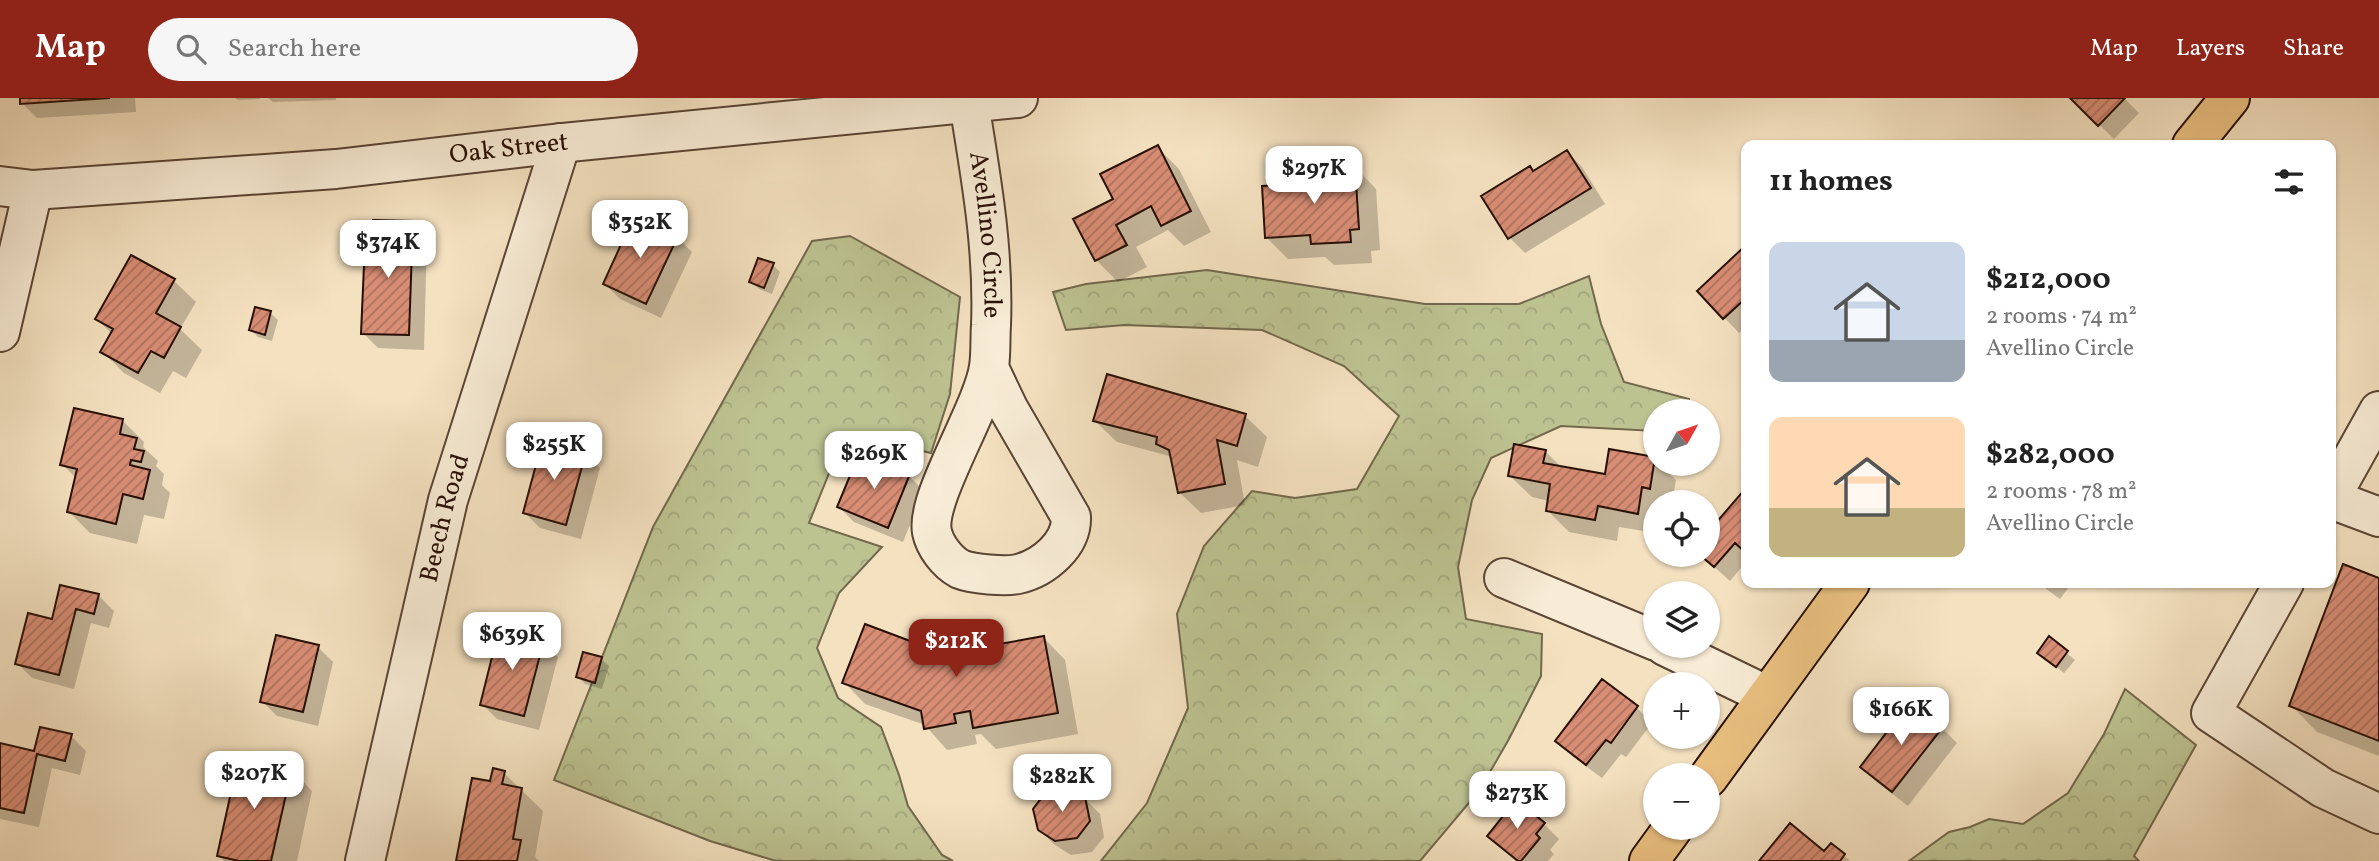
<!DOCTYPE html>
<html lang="en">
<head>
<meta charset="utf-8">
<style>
  body { margin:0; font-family:Vollkorn,serif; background:#f6f6f6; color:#222; height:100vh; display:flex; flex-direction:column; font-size:26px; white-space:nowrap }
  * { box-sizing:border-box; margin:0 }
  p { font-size:23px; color:#767676 }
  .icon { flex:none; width:38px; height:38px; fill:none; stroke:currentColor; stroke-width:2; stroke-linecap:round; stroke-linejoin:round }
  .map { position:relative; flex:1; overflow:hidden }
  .drawer { position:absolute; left:1741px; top:42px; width:595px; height:448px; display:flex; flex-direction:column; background:#fff; border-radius:14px; box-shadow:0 2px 5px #0004 }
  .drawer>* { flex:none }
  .needle { width:46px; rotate:50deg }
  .controls { position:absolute; left:1643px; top:301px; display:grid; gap:14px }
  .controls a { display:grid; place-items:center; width:77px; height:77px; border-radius:50%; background:#fff; box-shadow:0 2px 5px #0004; font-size:35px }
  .price { position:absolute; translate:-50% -60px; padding:0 16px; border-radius:14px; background:#fff; color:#222; font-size:23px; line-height:46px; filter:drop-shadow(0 2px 4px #0008) }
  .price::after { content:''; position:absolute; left:50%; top:42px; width:21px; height:16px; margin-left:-10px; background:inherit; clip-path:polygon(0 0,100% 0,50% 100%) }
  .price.active { background:#8f2418; color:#fff }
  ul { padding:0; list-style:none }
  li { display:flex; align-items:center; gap:21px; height:175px; padding:0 28px }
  li span { display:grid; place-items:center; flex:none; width:196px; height:140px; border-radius:14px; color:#555 }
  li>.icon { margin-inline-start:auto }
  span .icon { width:84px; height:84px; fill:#fffc; stroke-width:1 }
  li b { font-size:30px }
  h2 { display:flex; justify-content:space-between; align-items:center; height:84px; padding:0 28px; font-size:30px }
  header { display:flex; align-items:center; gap:42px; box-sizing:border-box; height:98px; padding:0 35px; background:#8f2418; color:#fff }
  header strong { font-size:33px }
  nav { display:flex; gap:38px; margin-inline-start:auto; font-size:24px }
  .search { width:490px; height:63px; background:#f6f6f6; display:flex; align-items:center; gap:18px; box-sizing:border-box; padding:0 24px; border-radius:38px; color:#767676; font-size:26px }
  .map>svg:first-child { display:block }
  .forest { fill:url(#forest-crowns); stroke:#72684c; stroke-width:2 }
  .shadow { fill:#0003 }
  .building { fill:url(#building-hatch); stroke:#270f06; stroke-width:2 }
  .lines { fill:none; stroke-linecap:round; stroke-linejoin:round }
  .minor-casing { stroke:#5a4434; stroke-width:42 }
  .major-casing { stroke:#270f06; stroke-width:42 }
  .minor { stroke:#f8ecd6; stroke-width:38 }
  .major { stroke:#eac080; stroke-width:38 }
  .labels { text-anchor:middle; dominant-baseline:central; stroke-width:5; stroke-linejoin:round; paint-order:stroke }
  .street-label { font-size:26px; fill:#270f06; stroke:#f8ecd6 }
</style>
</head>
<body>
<header>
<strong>Map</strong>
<div class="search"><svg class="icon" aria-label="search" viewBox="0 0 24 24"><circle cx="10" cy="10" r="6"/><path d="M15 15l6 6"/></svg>Search here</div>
<nav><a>Map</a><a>Layers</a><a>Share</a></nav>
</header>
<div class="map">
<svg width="2379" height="763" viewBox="0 0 2379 763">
  <defs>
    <pattern id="forest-crowns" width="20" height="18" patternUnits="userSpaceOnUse" patternTransform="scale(1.75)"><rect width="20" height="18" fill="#bdc291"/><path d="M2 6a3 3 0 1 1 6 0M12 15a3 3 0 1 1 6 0" fill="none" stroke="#a2a67c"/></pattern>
    <pattern id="building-hatch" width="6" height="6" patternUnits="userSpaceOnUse" patternTransform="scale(1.75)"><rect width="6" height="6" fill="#d88d75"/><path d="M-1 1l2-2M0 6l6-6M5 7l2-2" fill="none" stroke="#af725e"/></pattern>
  </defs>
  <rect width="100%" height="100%" fill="#f4e1c0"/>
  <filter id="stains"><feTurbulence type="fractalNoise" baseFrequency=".00286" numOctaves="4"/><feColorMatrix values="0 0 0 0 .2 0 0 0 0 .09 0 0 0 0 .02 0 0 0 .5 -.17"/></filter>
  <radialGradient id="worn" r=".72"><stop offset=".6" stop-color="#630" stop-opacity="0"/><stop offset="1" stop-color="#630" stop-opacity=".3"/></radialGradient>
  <path class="forest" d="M 850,138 L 960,199 L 950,296 L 931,355 L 870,341 L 840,348 L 809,425 L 882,449 L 839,495 L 817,550 L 838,600 L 881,629 L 899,677 L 908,708 L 942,757 L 953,763 L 776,763 L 710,743 L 554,682 L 653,429 L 812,143 Z
    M 1207,172 L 1425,206 L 1519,206 L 1589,178 L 1601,226 L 1624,284 L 1689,301 L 1688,313 L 1656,313 L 1655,333 L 1561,328 L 1491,360 L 1472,402 L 1458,469 L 1466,521 L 1542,536 L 1541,578 L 1509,641 L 1479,693 L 1420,763 L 1101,763 L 1147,705 L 1188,610 L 1177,516 L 1204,448 L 1252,393 L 1295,400 L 1357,391 L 1399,318 L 1344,268 L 1262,232 L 1124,227 L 1066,232 L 1053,194 L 1086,186 Z
    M 2125,591 L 2196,647 L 2134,758 L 2139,763 L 1909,763 L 1949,734 L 1970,729 L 1989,721 L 2023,726 L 2068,695 L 2104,636 Z"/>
  <path class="shadow" d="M 22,0 L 135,0 L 136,14 L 37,20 L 22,5 Z
    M 235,0 L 260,0 L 260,1 L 238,2 Z
    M 268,0 L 336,0 L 336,2 L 273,4 Z
    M 2072,0 L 2124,0 L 2139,15 L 2114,41 Z
    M 1157,49 L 1179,71 L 1211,134 L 1184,148 L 1168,132 L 1136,149 L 1147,169 L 1118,184 L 1096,162 L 1115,102 Z
    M 1567,54 L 1582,69 L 1605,106 L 1525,155 L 1510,140 Z
    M 1355,69 L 1376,91 L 1380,152 L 1371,153 L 1372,165 L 1334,167 L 1325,159 L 1288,161 L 1266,139 L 1299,88 Z
    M 412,125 L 427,140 L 424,252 L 378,250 L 363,235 L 372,169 Z
    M 677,139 L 692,154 L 661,220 L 620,201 L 605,186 Z
    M 1746,149 L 1746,229 L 1739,235 L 1699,193 Z
    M 132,159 L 174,183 L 196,204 L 180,231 L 202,252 L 186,280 L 173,273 L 160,295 L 124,275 L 102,253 L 112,236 L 97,221 Z
    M 773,167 L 780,174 L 772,196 L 759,191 L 751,184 Z
    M 270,215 L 278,222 L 272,243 L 258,239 L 251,232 Z
    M 1245,318 L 1267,339 L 1258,369 L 1237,362 L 1245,407 L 1201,415 L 1179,394 L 1173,361 L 1169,358 L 1117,344 L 1095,323 Z
    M 123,323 L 144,344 L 143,349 L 158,363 L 156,368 L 164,376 L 162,387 L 170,395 L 164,421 L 144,417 L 137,446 L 90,435 L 69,414 L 77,381 L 62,366 Z
    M 1545,353 L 1562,370 L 1606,378 L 1654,360 L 1656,366 L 1660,366 L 1676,382 L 1672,404 L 1656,404 L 1656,435 L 1619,429 L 1617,443 L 1569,434 L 1548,413 L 1549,403 L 1532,399 L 1510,378 Z
    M 585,355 L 600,370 L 581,441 L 540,430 L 525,415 Z
    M 909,378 L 924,393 L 903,444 L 854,424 L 839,409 Z
    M 1746,392 L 1746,464 L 1730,483 L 1701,457 L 1708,457 L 1708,437 Z
    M 2379,482 L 2379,658 L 2317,634 L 2291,607 Z
    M 2038,485 L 2072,485 L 2060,501 Z
    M 62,489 L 99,498 L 114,513 L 109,530 L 91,525 L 74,591 L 32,580 L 17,565 L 53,524 Z
    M 1044,540 L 1065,562 L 1078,636 L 996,651 L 981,636 L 975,637 L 977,646 L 947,652 L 925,627 L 865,606 L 844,584 L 934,554 L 960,555 Z
    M 2049,541 L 2075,562 L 2064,575 L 2039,555 Z
    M 543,544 L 558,559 L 539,632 L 497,621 L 482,606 Z
    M 318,549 L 333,564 L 318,628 L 277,618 L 262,603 Z
    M 601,561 L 609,568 L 602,591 L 585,586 L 578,579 Z
    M 1602,583 L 1637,610 L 1652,625 L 1626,659 L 1621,656 L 1602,680 L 1572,658 L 1557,643 Z
    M 1942,630 L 1957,645 L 1908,708 L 1877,684 L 1862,669 Z
    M 71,638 L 86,653 L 80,677 L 52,670 L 39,729 L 0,721 L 0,647 L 36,655 Z
    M 291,671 L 312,693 L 297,763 L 224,763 L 218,757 Z
    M 504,675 L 543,713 L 535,759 L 539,763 L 457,763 L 492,685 Z
    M 1084,700 L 1100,716 L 1104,739 L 1092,754 L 1071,757 L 1055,747 L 1039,732 Z
    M 1544,726 L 1559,741 L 1550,752 L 1554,756 L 1548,763 L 1516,763 L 1489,738 Z
    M 1832,747 L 1850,763 L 1761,763 L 1825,756 Z"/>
  <path class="building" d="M 20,0 L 110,0 L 20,6 Z
    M 2070,0 L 2125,0 L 2098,28 Z
    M 1158,47 L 1191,113 L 1161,128 L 1151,108 L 1116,127 L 1127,147 L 1095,163 L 1073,121 L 1113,101 L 1100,76 Z
    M 1567,52 L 1591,90 L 1508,141 L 1481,98 L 1530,68 L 1533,73 Z
    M 1355,68 L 1359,131 L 1350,132 L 1351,144 L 1311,146 L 1310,137 L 1265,140 L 1262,88 L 1297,86 L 1296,71 Z
    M 634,118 L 678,138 L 646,206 L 603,186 Z
    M 373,122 L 413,123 L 409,237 L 361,236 L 364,167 L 370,167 Z
    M 1746,147 L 1746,200 L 1723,221 L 1697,193 Z
    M 131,157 L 175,181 L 156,215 L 181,229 L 164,260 L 151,253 L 138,275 L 100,254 L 113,231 L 95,221 Z
    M 758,160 L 774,165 L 764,190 L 749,184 Z
    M 255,209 L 271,213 L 265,237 L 249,232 Z
    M 1107,276 L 1246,316 L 1237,348 L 1217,342 L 1225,386 L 1178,395 L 1169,352 L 1156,346 L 1157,339 L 1093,323 Z
    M 74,310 L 123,321 L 120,336 L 137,340 L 134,351 L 144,353 L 141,364 L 131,362 L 130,367 L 150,372 L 143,401 L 123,396 L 116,426 L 67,414 L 77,371 L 60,367 Z
    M 543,341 L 586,354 L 566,427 L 523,415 Z
    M 1514,346 L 1546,352 L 1543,365 L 1605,376 L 1609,351 L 1655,359 L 1650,391 L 1642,389 L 1638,416 L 1598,408 L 1595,422 L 1546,413 L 1550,386 L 1508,378 Z
    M 859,356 L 910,376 L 888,430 L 837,409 Z
    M 1746,390 L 1746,455 L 1735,445 L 1714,469 L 1700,457 L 1708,457 L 1708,434 Z
    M 2343,466 L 2379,480 L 2379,643 L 2289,608 Z
    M 60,487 L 99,496 L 94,516 L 76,511 L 59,577 L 15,566 L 28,515 L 52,521 Z
    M 865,526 L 934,552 L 960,553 L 1044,538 L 1058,615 L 973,630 L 970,613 L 954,616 L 956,625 L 924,631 L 921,613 L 842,585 Z
    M 499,531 L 544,542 L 524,618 L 480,607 Z
    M 276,537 L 319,547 L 303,614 L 260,604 Z
    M 2049,538 L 2068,553 L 2056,569 L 2037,555 Z
    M 583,554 L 602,559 L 595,585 L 576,579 Z
    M 1602,581 L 1638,608 L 1611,645 L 1606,642 L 1586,667 L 1555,643 Z
    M 1910,604 L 1943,629 L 1892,694 L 1860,669 Z
    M 40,629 L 72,636 L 65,663 L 37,656 L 24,715 L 0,710 L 0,645 L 34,653 Z
    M 239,658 L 292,670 L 271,763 L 239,763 L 217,758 Z
    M 493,670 L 505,673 L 502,686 L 522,690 L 513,741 L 521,742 L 517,763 L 456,763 L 472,680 L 490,683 Z
    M 1068,689 L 1085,699 L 1090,723 L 1077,740 L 1055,743 L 1038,732 L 1033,711 L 1046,694 Z
    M 1516,702 L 1545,725 L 1536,736 L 1540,740 L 1521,763 L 1518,763 L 1487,738 Z
    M 1790,725 L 1824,753 L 1831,745 L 1845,756 L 1840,763 L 1759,763 Z"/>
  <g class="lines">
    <defs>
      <g id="minor">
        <path id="s1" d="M 969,5 C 981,80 994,151 991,227 C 990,241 991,256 989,269 C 983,311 925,400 932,434 C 935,448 947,464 960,471 C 972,476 1006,479 1018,476 C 1044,470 1072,446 1071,419 L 1008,310 L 989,270"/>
        <path id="s2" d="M 0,88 L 33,92 L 336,71 L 561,45 L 1018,0"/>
        <path d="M 0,234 L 33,92"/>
        <path d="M 2331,399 L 2379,313"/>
        <path d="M 2331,401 L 2379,419"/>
        <path d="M 1504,480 L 1656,543"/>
        <path d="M 2284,485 L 2211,615 L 2323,690 L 2379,716"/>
        <path d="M 1665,548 L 1766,597"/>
        <path id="s3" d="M 365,763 L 448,402 L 561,45"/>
      </g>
      <path id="major" d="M 2192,47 L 2230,0
        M 1708,680 L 1850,485
        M 1649,763 L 1673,730"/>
    </defs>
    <use href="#minor" class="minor-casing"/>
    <use href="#major" class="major-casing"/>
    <use href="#minor" class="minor"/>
    <use href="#major" class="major"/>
  </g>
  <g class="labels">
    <g class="street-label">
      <text stroke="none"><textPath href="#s2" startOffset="511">Oak Street</textPath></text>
      <text stroke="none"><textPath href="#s1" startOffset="133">Avellino Circle</textPath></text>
      <text stroke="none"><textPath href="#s3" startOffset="352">Beech Road</textPath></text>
    </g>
  </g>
  <rect width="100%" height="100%" filter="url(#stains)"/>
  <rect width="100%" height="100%" fill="url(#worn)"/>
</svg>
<div class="controls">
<a><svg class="needle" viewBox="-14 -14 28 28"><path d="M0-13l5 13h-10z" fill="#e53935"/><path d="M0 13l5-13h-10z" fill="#767676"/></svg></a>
<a><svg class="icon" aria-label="locate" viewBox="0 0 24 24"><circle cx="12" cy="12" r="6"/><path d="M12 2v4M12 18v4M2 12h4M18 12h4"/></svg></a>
<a><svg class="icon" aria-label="layers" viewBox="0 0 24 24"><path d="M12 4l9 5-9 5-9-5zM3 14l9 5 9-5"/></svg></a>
<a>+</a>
<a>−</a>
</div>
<b class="price" style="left:1314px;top:108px">$297K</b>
<b class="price" style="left:640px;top:162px">$352K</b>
<b class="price" style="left:388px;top:182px">$374K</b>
<b class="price" style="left:554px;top:384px">$255K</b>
<b class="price" style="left:874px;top:393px">$269K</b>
<b class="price" style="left:512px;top:574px">$639K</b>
<b class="price active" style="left:956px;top:581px">$212K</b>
<b class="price" style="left:1901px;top:649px">$166K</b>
<b class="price" style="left:254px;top:713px">$207K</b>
<b class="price" style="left:1062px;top:716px">$282K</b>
<b class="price" style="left:1517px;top:733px">$273K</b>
<section class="drawer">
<h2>11 homes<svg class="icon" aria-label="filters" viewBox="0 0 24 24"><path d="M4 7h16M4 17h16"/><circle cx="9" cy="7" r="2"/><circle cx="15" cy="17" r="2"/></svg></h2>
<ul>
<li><span style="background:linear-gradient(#c9d6e8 70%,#9aa5b1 0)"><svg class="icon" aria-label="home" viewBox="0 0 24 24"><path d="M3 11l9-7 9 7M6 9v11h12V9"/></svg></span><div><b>$212,000</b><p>2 rooms · 74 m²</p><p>Avellino Circle</p></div></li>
<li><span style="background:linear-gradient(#ffd9b3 65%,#c2b280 0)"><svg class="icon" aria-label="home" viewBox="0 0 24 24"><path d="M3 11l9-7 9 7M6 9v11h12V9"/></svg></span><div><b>$282,000</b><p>2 rooms · 78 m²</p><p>Avellino Circle</p></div></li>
</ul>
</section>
</div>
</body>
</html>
